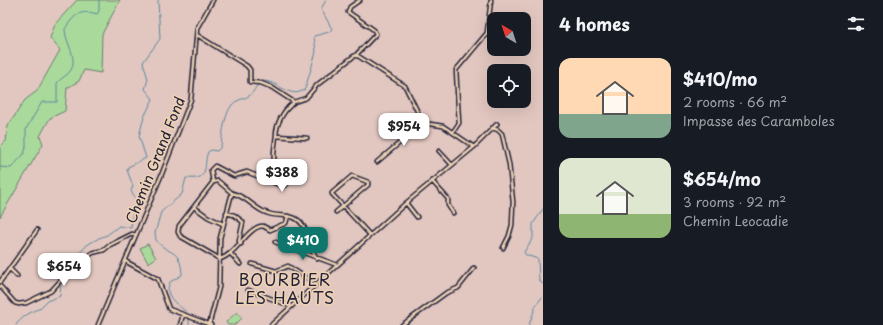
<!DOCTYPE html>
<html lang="en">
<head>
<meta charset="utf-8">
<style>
  body { margin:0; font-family:"Playpen Sans",sans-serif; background:#242831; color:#f1f3f6; height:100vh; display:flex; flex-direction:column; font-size:15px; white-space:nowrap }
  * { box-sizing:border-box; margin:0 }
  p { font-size:13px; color:#9ea1a6 }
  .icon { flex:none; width:22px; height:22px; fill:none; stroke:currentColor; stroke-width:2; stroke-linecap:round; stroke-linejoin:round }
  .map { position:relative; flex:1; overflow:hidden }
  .sheet { display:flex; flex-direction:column; background:#171b24; width:340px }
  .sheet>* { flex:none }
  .needle { width:26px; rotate:321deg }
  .buttons { position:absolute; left:487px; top:12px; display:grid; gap:8px }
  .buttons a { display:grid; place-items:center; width:44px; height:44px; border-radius:8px; background:#171b24; box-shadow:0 4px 16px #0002; font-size:20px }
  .price { position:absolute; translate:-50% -34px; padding:0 9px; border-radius:8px; background:#fff; color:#222; font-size:13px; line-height:26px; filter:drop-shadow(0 1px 2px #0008) }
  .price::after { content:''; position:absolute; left:50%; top:24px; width:12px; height:9px; margin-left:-6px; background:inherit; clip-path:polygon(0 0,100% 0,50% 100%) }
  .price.selected { background:#0f766e; color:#fff }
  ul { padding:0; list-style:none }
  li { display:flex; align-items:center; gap:12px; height:100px; padding:0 16px }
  li span { display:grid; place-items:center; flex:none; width:112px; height:80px; border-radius:12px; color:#555 }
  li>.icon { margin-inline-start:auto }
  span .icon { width:48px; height:48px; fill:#fffc; stroke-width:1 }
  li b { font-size:17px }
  h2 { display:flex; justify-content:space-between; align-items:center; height:48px; padding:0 16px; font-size:17px }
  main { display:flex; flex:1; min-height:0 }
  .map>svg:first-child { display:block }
  .green { fill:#a9da9b; stroke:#667e6b }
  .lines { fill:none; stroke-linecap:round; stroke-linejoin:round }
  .stream { stroke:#5a879e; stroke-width:1 }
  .minor-casing { stroke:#22223b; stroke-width:5.5 }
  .minor { stroke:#ecd0b3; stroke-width:2.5 }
  .labels { text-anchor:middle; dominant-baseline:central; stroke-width:3.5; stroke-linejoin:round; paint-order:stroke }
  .street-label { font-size:14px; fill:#22223b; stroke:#ecd0b3 }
  .quarter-label { font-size:16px; letter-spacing:1px; fill:#22223b; stroke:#ecd0b3 }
</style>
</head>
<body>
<main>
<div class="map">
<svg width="543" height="325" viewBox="0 0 543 325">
  <rect width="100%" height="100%" fill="#e2c7c0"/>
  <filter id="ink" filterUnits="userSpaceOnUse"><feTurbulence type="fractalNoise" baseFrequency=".025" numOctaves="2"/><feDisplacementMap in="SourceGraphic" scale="8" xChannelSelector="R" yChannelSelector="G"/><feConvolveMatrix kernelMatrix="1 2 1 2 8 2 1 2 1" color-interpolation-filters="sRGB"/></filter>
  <g filter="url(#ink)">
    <path class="green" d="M 77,0 L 120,0 L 102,34 L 101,73 L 84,70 L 79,81 L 67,88 L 65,111 L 50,118 L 40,136 L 43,144 L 0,217 L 0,147 L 6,141 L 8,126 L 25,100 L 37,91 L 60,50 L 50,38 L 55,24 Z
      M 148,244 L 156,258 L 148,263 L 140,248 Z
      M 237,312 L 242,318 L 235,325 L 228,325 L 226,322 Z"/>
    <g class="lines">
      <path class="stream" d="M 263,81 C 277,80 291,101 305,89 L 316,52 L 314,36 L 329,32 L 332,29 L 321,9 L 326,0
        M 0,167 L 11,168 L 24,154 L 26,147 L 26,129 L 42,102 L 57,102 L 57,83 C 61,78 68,75 71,70 C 78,57 65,42 65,29 C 74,15 80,9 97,14 L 99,11 L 99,0
        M 543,209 L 533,224 L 533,238 L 524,252 L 526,255 L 538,259 L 539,281 L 543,284
        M 64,276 L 75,264 L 77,256 L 87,245 L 99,238 L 107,235 L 119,226 L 131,228 L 132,217 L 138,202 L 131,191 L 133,186 L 127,170 L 128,167 L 146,158 L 139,136 L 144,117 L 153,99 L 145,89 L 148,79 L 143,62 L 160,39 L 158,0
        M 187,312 C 178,305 163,297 170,282 L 182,275 C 181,247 168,256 156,240 L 155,233 L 161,212 L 182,194 L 186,178 C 190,178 196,179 200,177 C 208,172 204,160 208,152 L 211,150 L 217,151 L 221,147 C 222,135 225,106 237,101 C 250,95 249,99 258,84
        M 189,319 L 189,325
        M 16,325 C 18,320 34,309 39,309 L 47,301 L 60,296 L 61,282
        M 529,325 L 536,305 L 543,296"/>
      <defs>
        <path id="minor" d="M 197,35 L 247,66 L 250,70 L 250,82 L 261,83 L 271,87 L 294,102 L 306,98 L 317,85 L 354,56 L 358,56 L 405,86 L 423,123 L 443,126 L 474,147
          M 355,56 L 376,34 L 374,30 L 348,12 L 350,7 L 360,0
          M 294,102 C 284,110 276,123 276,136 L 307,138
          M 492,128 L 498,130 L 502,134 L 509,164 L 513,202 L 512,225 L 509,236 L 503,248
          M 453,132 L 459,123 L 456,70 L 487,33 L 491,0
          M 439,151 L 452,165
          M 377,162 L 423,123
          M 432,181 L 448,199 L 448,205 L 453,213
          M 213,182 L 211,170 L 215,166 L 234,176 L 247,172 L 282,186 L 286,185 L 288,182 L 287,177 C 269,170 274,152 276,136
          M 232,193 L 218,181 L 213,182 L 179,226 L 178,232 L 180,236 L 220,259 C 237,254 248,226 263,226 L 270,230 L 286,223 L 288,216
          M 232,193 C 248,197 254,209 267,213 C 279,218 293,212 302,224 C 310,234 310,249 317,259
          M 406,203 L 417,217
          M 194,207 L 208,217 L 223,224
          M 336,212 L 368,185 L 368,182 L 352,176 L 332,193 L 332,194 L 370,235
          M 226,213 L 234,215 L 243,222 L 239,241 L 241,244
          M 275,242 L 337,265
          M 230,253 L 240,264
          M 125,261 L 158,279 L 169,309 L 211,325
          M 252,264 L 276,271 L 288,266 L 316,284
          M 10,269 L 17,276
          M 0,282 L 37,230
          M 0,286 L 15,303 L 19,304 L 26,303 L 51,291 L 62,279 L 92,253 L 104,250 L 110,245 L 132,234 L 136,235
          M 248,290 L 291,306
          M 98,325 L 161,176 L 191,99 L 197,28 L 213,0
          M 180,325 L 183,315
          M 209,325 L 219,287 L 220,238 L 232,193
          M 271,325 L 406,203 L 474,147 L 497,124
          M 402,325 L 446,293 L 458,288 L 474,268"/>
      </defs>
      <use href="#minor" class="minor-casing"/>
      <use href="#minor" class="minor"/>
    </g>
  </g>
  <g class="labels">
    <g class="street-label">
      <text transform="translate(155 160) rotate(-68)">Chemin Grand Fond</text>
    </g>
    <g class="quarter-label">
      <text x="285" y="279">BOURBIER<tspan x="285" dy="18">LES HAUTS</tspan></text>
    </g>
  </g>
</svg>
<div class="buttons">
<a><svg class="needle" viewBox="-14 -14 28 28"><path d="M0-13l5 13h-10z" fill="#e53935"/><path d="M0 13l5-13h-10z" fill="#9ea1a6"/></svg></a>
<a><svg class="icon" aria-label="locate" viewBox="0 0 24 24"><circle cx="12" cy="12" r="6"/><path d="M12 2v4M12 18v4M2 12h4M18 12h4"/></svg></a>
</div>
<b class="price" style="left:404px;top:147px">$954</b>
<b class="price" style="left:282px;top:193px">$388</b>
<b class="price selected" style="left:303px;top:261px">$410</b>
<b class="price" style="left:64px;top:287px">$654</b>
</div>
<section class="sheet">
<h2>4 homes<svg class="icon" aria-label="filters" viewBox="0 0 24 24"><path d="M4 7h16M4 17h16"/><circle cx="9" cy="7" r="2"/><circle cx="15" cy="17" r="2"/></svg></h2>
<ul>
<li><span style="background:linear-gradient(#ffd9b3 70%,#7fa58c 0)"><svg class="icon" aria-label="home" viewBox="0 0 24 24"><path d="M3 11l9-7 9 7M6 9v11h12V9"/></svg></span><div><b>$410/mo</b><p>2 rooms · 66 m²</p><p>Impasse des Caramboles</p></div></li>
<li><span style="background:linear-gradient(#dfe7d0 70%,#8fb573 0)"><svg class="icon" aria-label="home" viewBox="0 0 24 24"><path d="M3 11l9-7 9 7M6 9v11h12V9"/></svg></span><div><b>$654/mo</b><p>3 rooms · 92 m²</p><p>Chemin Leocadie</p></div></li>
</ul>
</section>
</main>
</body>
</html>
